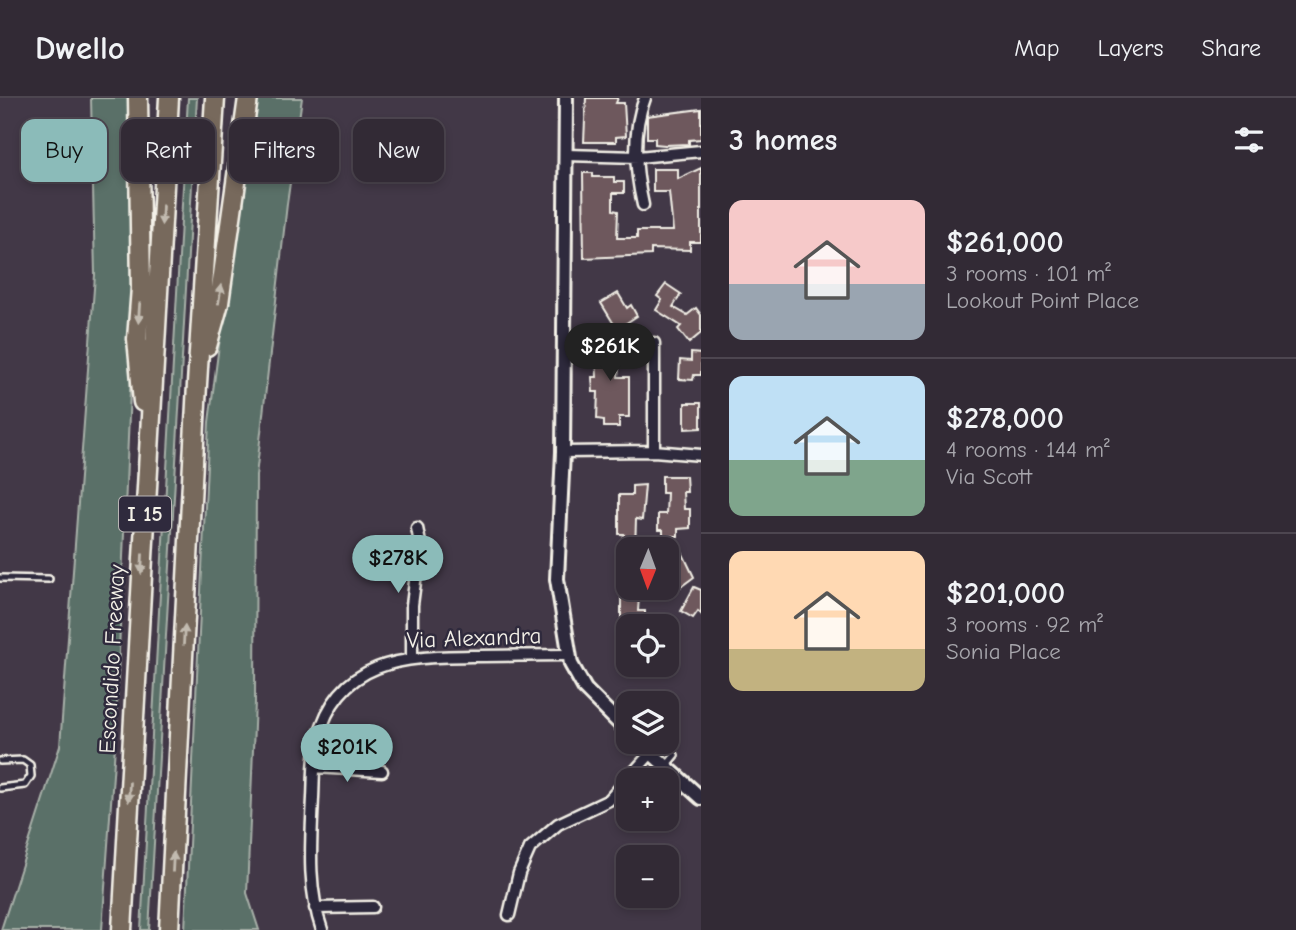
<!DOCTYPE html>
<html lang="en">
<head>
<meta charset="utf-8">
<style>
  body { margin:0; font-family:"Comic Neue",sans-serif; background:#3a323d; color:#f1f3f6; height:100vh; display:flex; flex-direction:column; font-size:26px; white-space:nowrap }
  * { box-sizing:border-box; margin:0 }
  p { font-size:23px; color:#a8a7ad }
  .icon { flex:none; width:38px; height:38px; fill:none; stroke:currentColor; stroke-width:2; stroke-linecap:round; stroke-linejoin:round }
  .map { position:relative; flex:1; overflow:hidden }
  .side { display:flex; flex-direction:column; background:#322a35; width:595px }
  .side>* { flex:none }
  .banner { position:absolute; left:21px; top:21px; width:574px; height:63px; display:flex; gap:14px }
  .needle { width:46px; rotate:181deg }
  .buttons { position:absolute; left:616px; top:439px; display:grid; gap:14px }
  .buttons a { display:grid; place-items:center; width:63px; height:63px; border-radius:14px; background:#322a35; box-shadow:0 4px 10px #0003,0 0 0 2px #4d4650; font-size:35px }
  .price { position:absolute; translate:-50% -60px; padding:0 16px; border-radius:24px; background:#8bbbb9; color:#111; font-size:23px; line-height:46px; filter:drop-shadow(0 2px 4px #0008) }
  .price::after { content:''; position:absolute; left:50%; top:42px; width:21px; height:16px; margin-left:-10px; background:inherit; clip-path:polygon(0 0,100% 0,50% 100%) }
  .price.selected { background:#222; color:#fff }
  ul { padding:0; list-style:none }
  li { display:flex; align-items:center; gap:21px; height:175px; padding:0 28px }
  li+li { border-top:2px solid #4d4650 }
  li span { display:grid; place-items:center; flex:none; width:196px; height:140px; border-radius:14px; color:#555 }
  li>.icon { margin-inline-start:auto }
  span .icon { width:84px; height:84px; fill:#fffc; stroke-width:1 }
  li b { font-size:30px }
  h2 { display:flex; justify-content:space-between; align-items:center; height:84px; padding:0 28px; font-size:30px }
  .pill { padding:0 24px; border-radius:14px; background:#322a35; box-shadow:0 4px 10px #0003,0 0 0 2px #4d4650; font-size:24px; line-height:63px }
  .pill.selected { background:#8bbbb9; color:#111 }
  header { display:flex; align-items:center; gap:42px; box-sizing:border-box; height:98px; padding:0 35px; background:#322a35; border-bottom:2px solid #4d4650 }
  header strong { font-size:33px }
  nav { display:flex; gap:38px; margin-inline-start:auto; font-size:24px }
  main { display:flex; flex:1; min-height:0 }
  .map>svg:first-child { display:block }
  .green { fill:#5a6f68; stroke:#a7b0a8; stroke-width:2 }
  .building { fill:#6e585d; stroke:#f4f1e8; stroke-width:2 }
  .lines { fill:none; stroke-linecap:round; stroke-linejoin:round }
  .service-casing { stroke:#f4f1e8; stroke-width:10 }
  .minor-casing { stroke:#f4f1e8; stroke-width:15 }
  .tertiary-casing { stroke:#f4f1e8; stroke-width:18 }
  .motorway-casing { stroke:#f4f1e8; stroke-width:23 }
  .service { stroke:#2f2a3d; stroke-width:5 }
  .minor { stroke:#2f2a3d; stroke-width:10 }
  .tertiary { stroke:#2f2a3d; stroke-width:12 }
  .motorway { stroke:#77695c; stroke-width:18 }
  .oneway { fill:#c2bbb0 }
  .labels { text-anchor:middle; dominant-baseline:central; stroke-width:5; stroke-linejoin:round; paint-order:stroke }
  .shield { fill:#2f2a3d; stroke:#b9b5b5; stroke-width:2 }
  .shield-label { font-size:21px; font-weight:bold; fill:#f4f1e8 }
  .street-label { font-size:23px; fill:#f4f1e8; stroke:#2f2a3d }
</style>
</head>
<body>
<header>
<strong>Dwello</strong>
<nav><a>Map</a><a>Layers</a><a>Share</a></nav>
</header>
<main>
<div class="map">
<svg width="701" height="832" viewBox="0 0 701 832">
  <rect width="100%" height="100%" fill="#423847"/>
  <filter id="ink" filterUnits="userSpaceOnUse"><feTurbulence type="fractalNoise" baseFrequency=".0143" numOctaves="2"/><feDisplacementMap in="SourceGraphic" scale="14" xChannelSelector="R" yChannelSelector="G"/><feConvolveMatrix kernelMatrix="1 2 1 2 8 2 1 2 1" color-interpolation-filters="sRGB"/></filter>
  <g filter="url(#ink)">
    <path class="green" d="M 91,0 L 130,0 L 131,269 L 115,648 L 102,832 L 1,832 L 60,648 L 95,177 Z
      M 188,0 L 197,0 L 149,832 L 141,832 Z
      M 256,0 L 302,0 L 287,106 L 256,378 L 255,604 L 247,795 L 259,832 L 185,832 L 209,324 L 236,116 Z"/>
    <path class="building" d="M 586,0 L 618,0 L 616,5 L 624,5 L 626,38 L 616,39 L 616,44 L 584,44 Z
      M 701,11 L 701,41 L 689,42 L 689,46 L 665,47 L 655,46 L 655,40 L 647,40 L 647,18 Z
      M 701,70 L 701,144 L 690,144 L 690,152 L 651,151 L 651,157 L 584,160 L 583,75 L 593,75 L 593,79 L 614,79 L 614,84 L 624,84 L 624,95 L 613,95 L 613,112 L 618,113 L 617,140 L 637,140 L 637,133 L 673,133 L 669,94 L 653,94 L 653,71 L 678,71 L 678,81 Z
      M 666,186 L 681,196 L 673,209 L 687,217 L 696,210 L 701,217 L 701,235 L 689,245 L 678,231 L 681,228 L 656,212 L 662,202 L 657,198 Z
      M 618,195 L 627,210 L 631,207 L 637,218 L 617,231 L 601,205 Z
      M 591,242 L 622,242 L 618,279 L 629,279 L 629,319 L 619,319 L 619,329 L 604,329 L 604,322 L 597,321 L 598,294 L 593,294 L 592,279 L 597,279 L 596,257 L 591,257 Z
      M 691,255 L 701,256 L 701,277 L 694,277 L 693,282 L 679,281 L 680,262 L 691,263 Z
      M 685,305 L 701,305 L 701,330 L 685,331 Z
      M 662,378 L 686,378 L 687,394 L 683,394 L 684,411 L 690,411 L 690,430 L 678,431 L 678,438 L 663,438 L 663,432 L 658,432 L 658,416 L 666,416 L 667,395 L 662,395 Z
      M 645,387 L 642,422 L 636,421 L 635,452 L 621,452 L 624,436 L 619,436 L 619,397 L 632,397 L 632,388 Z
      M 683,456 L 694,479 L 679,490 L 667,473 L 667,468 Z
      M 694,489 L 701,492 L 701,516 L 698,513 L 693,520 L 681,513 Z
      M 621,498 L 639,498 L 638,513 L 645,513 L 645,528 L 621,528 Z"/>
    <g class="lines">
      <defs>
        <path id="service" d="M 0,480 L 49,481
          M 0,663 L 23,662 L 30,667 L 31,678 L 25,687 L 0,690
          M 666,668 L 675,657"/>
        <path id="minor" d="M 566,57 L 638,59 L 701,53
          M 643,107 C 635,72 632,33 645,0
          M 654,245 L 654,353
          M 563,354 L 654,353 L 701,357
          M 412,559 L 412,507 L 420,445 L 417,430
          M 315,669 L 382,673
          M 315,810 L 373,809
          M 509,817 L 519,775 L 530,750 L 558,726 L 609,702 L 651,655
          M 322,832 C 307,789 311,745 313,700 C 314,681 313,660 318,641 C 338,561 404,559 471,558 C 503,558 535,557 567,557"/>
        <path id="tertiary" d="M 566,0 L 563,354 L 557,481 L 571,566 L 585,591 L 628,634
          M 639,644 L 701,700"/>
        <path id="motorway" d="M 138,0 L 141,190 L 137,241 L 143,304
          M 207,248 L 219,205 L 248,0
          M 122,832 L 169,0
          M 169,832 L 197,286 L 215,0"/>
      </defs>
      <use href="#service" class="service-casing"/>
      <use href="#minor" class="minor-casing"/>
      <use href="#tertiary" class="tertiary-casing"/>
      <use href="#motorway" class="motorway-casing"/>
      <use href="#service" class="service"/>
      <use href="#minor" class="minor"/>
      <use href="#tertiary" class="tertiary"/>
      <use href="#motorway" class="motorway"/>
    </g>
    <defs><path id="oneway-solid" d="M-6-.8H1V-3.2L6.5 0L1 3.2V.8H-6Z" transform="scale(1.75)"/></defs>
    <g class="oneway">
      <use href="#oneway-solid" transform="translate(162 117) rotate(93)"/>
      <use href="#oneway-solid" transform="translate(220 196) rotate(-81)"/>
      <use href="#oneway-solid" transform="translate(139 215) rotate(94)"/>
      <use href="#oneway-solid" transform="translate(142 466) rotate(93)"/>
      <use href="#oneway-solid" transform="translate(184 537) rotate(-87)"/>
      <use href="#oneway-solid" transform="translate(129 694) rotate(93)"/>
      <use href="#oneway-solid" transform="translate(173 764) rotate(-87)"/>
    </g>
  </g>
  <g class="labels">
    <rect class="shield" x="119" y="398.5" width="52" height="35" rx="5"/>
    <g class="shield-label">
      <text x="145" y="416">I 15</text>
    </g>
    <g class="street-label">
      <text transform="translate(474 540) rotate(-2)">Via Alexandra</text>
      <text transform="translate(112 561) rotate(-87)">Escondido Freeway</text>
    </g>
  </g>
</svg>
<div class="buttons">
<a><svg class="needle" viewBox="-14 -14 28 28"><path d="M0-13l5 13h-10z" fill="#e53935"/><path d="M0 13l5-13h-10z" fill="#a8a7ad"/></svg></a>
<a><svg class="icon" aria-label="locate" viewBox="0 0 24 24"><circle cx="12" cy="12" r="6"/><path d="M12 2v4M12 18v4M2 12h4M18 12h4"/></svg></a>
<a><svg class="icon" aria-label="layers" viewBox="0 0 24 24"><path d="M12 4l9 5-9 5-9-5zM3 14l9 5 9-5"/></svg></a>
<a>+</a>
<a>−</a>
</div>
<b class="price selected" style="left:610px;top:285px">$261K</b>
<b class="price" style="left:398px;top:497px">$278K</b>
<b class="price" style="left:347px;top:686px">$201K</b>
<div class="banner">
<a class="pill selected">Buy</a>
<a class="pill">Rent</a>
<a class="pill">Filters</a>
<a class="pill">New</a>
</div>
</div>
<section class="side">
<h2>3 homes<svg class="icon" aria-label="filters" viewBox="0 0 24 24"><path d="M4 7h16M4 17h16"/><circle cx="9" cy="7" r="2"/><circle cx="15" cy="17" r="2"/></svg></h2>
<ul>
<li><span style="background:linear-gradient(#f6c9c9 60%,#9aa5b1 0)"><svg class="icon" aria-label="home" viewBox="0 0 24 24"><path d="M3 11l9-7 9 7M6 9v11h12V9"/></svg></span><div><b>$261,000</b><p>3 rooms · 101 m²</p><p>Lookout Point Place</p></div></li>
<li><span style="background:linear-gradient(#bfe0f5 60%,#7fa58c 0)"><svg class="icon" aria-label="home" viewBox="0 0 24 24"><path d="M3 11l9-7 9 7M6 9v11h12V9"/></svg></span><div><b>$278,000</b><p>4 rooms · 144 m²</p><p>Via Scott</p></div></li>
<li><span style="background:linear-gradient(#ffd9b3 70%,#c2b280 0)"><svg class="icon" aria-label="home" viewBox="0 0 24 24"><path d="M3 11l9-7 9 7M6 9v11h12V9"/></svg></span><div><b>$201,000</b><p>3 rooms · 92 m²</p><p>Sonia Place</p></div></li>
</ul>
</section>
</main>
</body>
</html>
